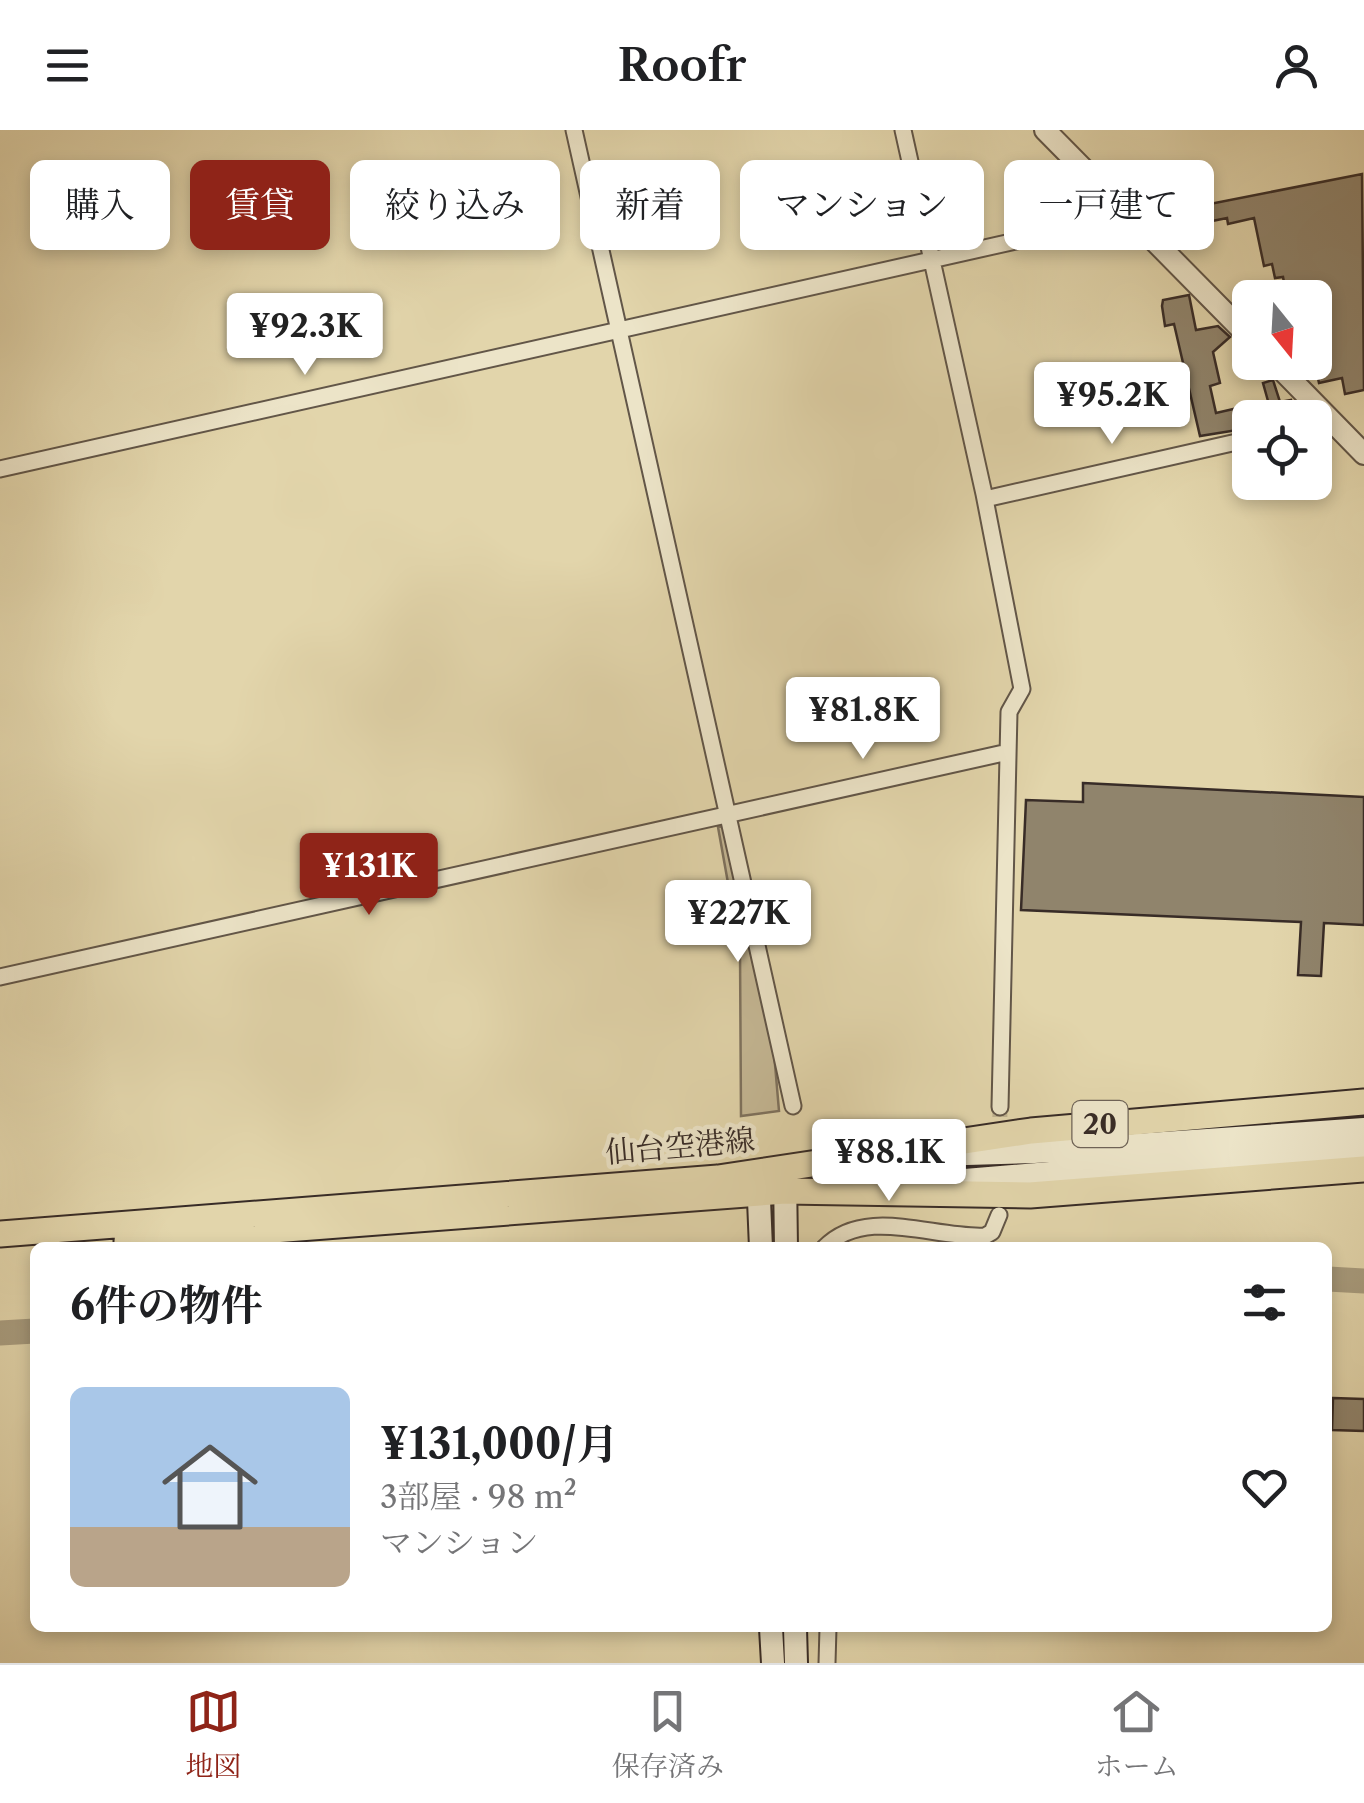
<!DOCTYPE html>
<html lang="ja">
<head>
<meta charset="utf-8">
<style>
  body { margin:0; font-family:"Libre Caslon Text","Noto Serif JP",serif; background:#f2f2f2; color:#202124; height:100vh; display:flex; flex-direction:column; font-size:38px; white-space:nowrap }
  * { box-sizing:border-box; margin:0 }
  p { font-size:32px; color:#757577 }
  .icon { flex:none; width:55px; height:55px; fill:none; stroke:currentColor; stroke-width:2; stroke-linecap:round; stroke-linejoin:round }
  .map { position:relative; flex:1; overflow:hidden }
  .details { position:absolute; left:30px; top:1112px; width:1302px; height:390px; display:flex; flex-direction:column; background:#fff; border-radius:15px; box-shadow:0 5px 15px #0003 }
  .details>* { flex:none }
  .banner { position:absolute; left:30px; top:30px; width:1305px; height:90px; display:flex; gap:20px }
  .needle { width:65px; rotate:162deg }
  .tools { position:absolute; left:1232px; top:150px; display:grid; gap:20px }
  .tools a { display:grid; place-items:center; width:100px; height:100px; border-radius:15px; background:#fff; box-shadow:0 5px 15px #0003; font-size:50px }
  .price { position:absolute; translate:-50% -85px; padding:0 22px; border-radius:10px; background:#fff; color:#222; font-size:32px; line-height:65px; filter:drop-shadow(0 2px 5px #0008) }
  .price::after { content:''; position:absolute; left:50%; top:60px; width:30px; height:22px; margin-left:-15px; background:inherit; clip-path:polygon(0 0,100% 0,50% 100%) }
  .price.selected { background:#8f2418; color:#fff }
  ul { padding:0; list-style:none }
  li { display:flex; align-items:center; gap:30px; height:250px; padding:0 40px }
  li+li { border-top:2px solid #e0e0e0 }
  li span { display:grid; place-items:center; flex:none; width:280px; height:200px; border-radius:15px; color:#555 }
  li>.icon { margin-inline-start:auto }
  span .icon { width:120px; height:120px; fill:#fffc; stroke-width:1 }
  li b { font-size:42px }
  h2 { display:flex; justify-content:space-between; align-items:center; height:120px; padding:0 40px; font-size:42px }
  .chip { padding:0 35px; border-radius:15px; background:#fff; box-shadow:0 5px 15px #0003; font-size:35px; line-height:90px }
  .chip.selected { background:#8f2418; color:#fff }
  header { display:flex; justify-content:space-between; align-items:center; height:130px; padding:0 40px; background:#fff; font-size:45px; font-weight:600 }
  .menu { display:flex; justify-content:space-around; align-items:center; height:140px; border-top:2px solid #e0e0e0; background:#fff; font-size:28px; color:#757577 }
  .menu a { display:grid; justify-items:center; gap:5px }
  .menu .selected { color:#8f2418 }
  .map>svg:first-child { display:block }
  .green { fill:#c5b895; stroke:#7e725e; stroke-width:2.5 }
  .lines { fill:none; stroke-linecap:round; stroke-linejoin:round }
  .river { stroke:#a89c7e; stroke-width:25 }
  .building { fill:#90846c; stroke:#382c27; stroke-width:2.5 }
  .minor-tunnel { stroke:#c0b391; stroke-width:15; stroke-dasharray:15 8; stroke-linecap:butt }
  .minor-casing { stroke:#625648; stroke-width:19 }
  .tertiary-casing { stroke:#625648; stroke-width:24 }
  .secondary-casing { stroke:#382c27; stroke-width:26 }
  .primary-casing { stroke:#382c27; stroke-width:29 }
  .minor { stroke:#ece4c8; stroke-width:15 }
  .tertiary { stroke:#ece4c8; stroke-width:20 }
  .secondary { stroke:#ece4c8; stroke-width:22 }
  .primary { stroke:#e2d5ab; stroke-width:25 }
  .labels { text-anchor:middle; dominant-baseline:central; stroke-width:9; stroke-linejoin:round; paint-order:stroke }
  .shield { fill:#ece4c8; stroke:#6e6357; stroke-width:2.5 }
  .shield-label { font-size:28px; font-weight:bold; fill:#382c27 }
  .street-label { font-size:30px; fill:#382c27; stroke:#ece4c8 }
</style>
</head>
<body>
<header><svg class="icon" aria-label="menu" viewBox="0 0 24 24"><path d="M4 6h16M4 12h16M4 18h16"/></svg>Roofr<svg class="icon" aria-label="person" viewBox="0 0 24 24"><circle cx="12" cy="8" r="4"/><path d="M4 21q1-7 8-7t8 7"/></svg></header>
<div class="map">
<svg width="1364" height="1533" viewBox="0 0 1364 1533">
  <rect width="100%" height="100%" fill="#e2d5ab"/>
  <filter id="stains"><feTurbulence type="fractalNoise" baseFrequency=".002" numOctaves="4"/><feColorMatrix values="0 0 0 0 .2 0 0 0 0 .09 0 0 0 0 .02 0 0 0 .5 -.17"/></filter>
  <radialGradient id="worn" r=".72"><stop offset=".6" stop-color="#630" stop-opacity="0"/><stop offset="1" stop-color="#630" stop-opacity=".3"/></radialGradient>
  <path class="green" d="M 725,696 L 773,911 L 779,981 L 741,986 L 740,820 L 718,697 Z"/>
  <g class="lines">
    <path class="river" d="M 1328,1149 L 1364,1151
      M 0,1203 L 35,1201"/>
  </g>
  <path class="building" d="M 1060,37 L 1065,58 L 1079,54 L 1082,63 L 1089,64 L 1093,82 L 1049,92 L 1037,43 Z
    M 1362,44 L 1364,260 L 1345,264 L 1342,248 L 1319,253 L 1315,235 L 1315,168 L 1287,168 L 1283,147 L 1275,148 L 1272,134 L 1264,136 L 1254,88 L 1228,94 L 1227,88 L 1168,100 L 1164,83 Z
    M 1189,165 L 1196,200 L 1218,196 L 1230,207 L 1213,222 L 1220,253 L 1210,256 L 1216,283 L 1268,271 L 1263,253 L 1273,250 L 1280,272 L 1291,270 L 1295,288 L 1250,288 L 1250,298 L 1200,306 L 1174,194 L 1165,196 L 1162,176 L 1163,170 Z
    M 1083,653 L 1364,667 L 1364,795 L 1324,793 L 1321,846 L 1298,845 L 1301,792 L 1021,780 L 1026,670 L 1083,672 Z
    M 1333,1268 L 1364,1269 L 1364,1301 L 1332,1300 Z"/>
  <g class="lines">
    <path class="minor-tunnel" d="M 999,1056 L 1000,977"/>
    <defs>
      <path id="minor" d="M 574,0 L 793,976
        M 903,0 L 984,364 L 1022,559 L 1009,582 L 1000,977
        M 0,339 L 1127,86
        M 985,369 L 1250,309
        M 0,847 L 1008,622
        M 824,1118 C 865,1075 934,1109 985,1106 L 992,1102 L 999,1085
        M 827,1533 L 828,1498"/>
      <path id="tertiary" d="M 1045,0 L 1250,208
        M 1274,232 L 1364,324"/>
      <path id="secondary" d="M 933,1025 L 1034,1022 L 1364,999
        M 785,1045 L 786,1118
        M 758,1046 L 761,1118
        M 917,1054 L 1364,1017
        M 771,1498 L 773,1533
        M 795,1498 L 796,1533"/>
      <path id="primary" d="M 0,1104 L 718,1048 L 1031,1001 L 1364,972
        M 127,1111 L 785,1061 L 1030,1065 L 1364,1039"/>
    </defs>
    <use href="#minor" class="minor-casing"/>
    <use href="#tertiary" class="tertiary-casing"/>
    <use href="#secondary" class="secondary-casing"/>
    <use href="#primary" class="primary-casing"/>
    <use href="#minor" class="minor"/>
    <use href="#tertiary" class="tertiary"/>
    <use href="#secondary" class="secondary"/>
    <use href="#primary" class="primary"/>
  </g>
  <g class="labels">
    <rect class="shield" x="1072.5" y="971" width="55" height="46" rx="8"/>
    <g class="shield-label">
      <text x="1100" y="994">20</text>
    </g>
    <g class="street-label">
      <text transform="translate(680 1016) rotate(-5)">仙台空港線</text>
    </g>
  </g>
  <rect width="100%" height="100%" filter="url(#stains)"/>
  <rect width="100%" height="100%" fill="url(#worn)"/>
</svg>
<div class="tools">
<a><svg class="needle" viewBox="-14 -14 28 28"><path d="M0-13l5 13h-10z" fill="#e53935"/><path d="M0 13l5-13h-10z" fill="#757577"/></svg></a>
<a><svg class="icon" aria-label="locate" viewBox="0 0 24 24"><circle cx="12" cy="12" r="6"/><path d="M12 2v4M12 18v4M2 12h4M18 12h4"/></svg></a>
</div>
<b class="price" style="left:305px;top:248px">¥92.3K</b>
<b class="price" style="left:1112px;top:317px">¥95.2K</b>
<b class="price" style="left:863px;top:632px">¥81.8K</b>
<b class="price selected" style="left:369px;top:788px">¥131K</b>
<b class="price" style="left:738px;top:835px">¥227K</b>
<b class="price" style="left:889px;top:1074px">¥88.1K</b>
<div class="banner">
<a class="chip">購入</a>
<a class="chip selected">賃貸</a>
<a class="chip">絞り込み</a>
<a class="chip">新着</a>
<a class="chip">マンション</a>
<a class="chip">一戸建て</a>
</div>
<section class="details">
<h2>6件の物件<svg class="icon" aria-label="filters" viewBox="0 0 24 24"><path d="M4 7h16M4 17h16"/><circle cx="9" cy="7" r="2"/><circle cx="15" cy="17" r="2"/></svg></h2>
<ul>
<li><span style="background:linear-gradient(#a9c7e8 70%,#b9a48a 0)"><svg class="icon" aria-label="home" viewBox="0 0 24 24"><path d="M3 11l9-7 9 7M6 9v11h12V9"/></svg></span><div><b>¥131,000/月</b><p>3部屋 · 98 m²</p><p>マンション</p></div><svg class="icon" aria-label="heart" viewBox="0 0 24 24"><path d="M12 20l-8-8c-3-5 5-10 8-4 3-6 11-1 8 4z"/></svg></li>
</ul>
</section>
</div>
<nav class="menu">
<a class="selected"><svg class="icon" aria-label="map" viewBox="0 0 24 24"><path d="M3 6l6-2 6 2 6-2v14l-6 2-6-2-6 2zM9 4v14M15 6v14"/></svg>地図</a>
<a><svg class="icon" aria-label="saved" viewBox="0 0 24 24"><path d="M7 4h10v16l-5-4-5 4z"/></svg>保存済み</a>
<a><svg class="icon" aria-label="home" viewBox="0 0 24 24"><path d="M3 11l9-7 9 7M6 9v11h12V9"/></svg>ホーム</a>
</nav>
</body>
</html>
